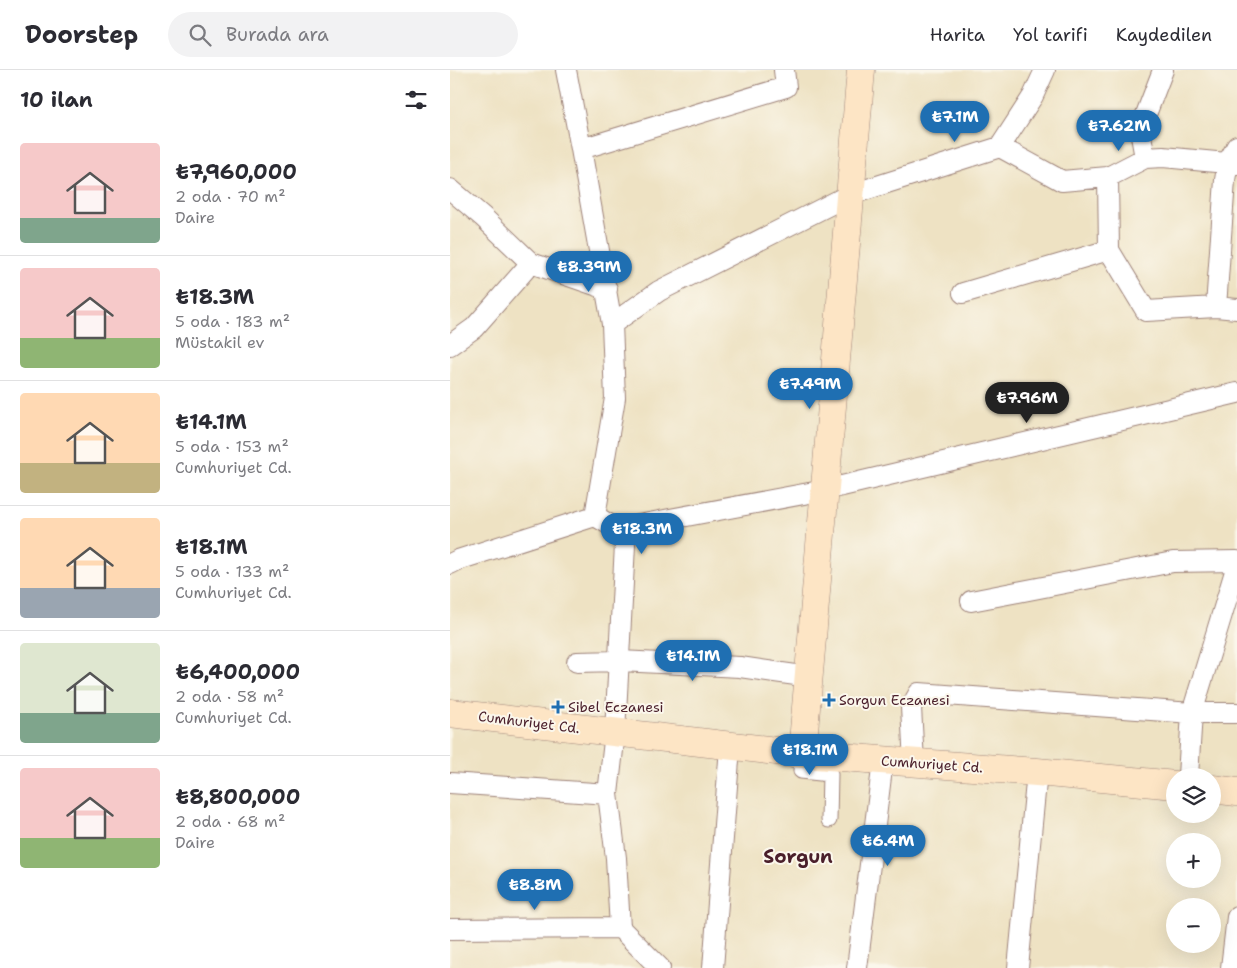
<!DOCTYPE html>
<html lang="tr">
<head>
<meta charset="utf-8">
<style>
  body { margin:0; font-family:"Shantell Sans",sans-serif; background:#f2f2f3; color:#2b2b33; height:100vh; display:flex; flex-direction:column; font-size:19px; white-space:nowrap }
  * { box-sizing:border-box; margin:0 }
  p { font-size:16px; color:#7c7c81 }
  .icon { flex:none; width:28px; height:28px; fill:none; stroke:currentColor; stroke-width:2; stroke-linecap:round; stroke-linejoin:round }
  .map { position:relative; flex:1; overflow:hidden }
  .drawer { display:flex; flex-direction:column; background:#fff; width:450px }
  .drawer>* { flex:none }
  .tools { position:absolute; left:716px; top:698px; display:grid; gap:10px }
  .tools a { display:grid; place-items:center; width:55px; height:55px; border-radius:50%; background:#fff; box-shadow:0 5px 20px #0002; font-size:25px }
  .price { position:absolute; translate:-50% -42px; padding:0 11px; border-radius:18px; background:#1f6fb2; color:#fff; font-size:16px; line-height:32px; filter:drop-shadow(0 1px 2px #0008) }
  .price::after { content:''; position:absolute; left:50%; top:30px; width:15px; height:11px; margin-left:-8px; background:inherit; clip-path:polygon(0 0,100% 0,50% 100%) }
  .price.selected { background:#222; color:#fff }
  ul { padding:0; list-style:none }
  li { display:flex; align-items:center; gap:15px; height:125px; padding:0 20px }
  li+li { border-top:1px solid #e1e1e2 }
  li span { display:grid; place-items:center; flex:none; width:140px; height:100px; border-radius:5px; color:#555 }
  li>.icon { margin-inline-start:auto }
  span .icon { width:60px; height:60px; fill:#fffc; stroke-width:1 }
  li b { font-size:21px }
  h2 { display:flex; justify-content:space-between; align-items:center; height:60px; padding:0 20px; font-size:21px }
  header { display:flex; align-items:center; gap:30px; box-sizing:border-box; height:70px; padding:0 25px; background:#fff; border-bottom:1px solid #e1e1e2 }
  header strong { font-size:24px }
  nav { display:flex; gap:28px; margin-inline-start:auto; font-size:18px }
  .search { width:350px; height:45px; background:#f2f2f3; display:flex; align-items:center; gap:12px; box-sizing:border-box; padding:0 18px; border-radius:28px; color:#7c7c81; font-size:19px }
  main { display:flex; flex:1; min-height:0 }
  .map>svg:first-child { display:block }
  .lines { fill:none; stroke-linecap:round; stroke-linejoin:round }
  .pedestrian-casing { stroke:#9c8077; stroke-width:17 }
  .minor-casing { stroke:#9c8077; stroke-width:22 }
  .secondary-casing { stroke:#9c8077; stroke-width:29 }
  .pedestrian { stroke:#fff; stroke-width:15 }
  .minor { stroke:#fff; stroke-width:20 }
  .secondary { stroke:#fde5c5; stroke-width:28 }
  .poi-dot { fill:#1f6fb2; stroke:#fbf7ec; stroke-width:2 }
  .labels { text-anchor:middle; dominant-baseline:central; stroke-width:4; stroke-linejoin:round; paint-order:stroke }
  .poi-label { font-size:14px; fill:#4a1f2b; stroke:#fbf7ec; text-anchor:start }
  .street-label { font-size:14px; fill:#4a1f2b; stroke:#fbf7ec }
  .district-label { font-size:19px; font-weight:bold; fill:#4a1f2b; stroke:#fbf7ec }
</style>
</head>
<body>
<header>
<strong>Doorstep</strong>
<div class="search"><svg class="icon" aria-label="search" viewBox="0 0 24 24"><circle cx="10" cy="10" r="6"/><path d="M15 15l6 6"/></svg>Burada ara</div>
<nav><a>Harita</a><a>Yol tarifi</a><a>Kaydedilen</a></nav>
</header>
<main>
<section class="drawer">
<h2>10 ilan<svg class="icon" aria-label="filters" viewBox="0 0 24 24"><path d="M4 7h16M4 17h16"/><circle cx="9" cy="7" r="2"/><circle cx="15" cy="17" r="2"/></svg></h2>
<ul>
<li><span style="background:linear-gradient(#f6c9c9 75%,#7fa58c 0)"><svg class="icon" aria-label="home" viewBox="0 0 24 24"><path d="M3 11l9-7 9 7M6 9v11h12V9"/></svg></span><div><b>₺7,960,000</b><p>2 oda · 70 m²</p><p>Daire</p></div></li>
<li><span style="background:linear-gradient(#f6c9c9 70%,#8fb573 0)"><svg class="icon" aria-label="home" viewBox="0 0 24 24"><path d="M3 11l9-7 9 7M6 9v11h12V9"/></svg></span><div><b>₺18.3M</b><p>5 oda · 183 m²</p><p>Müstakil ev</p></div></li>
<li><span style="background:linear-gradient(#ffd9b3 70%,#c2b280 0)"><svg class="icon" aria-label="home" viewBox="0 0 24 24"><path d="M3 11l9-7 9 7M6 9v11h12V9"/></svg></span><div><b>₺14.1M</b><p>5 oda · 153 m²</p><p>Cumhuriyet Cd.</p></div></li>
<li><span style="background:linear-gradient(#ffd9b3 70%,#9aa5b1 0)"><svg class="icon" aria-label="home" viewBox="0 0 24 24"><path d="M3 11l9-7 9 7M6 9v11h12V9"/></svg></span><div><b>₺18.1M</b><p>5 oda · 133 m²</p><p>Cumhuriyet Cd.</p></div></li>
<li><span style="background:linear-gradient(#dfe7d0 70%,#7fa58c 0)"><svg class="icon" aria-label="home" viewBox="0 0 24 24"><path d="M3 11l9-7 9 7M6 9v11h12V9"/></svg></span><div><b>₺6,400,000</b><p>2 oda · 58 m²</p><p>Cumhuriyet Cd.</p></div></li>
<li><span style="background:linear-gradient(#f6c9c9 70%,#8fb573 0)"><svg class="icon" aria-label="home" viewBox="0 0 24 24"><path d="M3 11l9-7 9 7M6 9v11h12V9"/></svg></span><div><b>₺8,800,000</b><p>2 oda · 68 m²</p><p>Daire</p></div></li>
</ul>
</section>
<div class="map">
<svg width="787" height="898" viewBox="0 0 787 898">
  <rect width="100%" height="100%" fill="#fbf7ec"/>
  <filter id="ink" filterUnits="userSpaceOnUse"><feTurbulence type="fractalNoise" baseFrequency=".02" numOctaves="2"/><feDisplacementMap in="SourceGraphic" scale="10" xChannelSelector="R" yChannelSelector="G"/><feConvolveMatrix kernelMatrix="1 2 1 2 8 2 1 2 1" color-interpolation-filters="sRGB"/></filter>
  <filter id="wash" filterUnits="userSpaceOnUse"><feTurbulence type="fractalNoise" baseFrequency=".0096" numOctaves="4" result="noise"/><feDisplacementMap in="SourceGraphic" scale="20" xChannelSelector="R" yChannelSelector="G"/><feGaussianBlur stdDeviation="1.12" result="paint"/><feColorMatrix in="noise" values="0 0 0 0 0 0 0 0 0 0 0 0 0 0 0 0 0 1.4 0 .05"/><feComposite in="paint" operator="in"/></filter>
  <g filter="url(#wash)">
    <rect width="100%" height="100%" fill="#eee2c3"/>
  </g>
  <g filter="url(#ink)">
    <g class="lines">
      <defs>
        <path id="pedestrian" d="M 352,684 L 351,701 L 380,704 L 379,750"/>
        <path id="minor" d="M 116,0 L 131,79 L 162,254 L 165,328 L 145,446
          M 550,77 L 612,111 L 658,107 L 695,88 L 713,87 L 787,94
          M 131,79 L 336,17 L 334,0
          M 695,88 L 690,60 L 713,0
          M 658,107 L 659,180 L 696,241 L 766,237 L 787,239
          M 0,119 L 33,147 L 81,193
          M 513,223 L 659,180
          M 766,237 L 775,110 L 778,92 L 787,76
          M 162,254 L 209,221 L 399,125 L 550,77 L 583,26 L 595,0
          M 0,275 L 24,258 L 81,193 L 157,219
          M 167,459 L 375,420 L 787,323
          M 0,494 L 8,490 L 145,446 L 167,459 L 175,475 L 165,662 L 158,724 L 166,788 L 170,858 L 210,898
          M 521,531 L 723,492 L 787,491
          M 127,592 L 170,591 L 290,597 L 360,607
          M 464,693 L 461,637 L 469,623 L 742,643 L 787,643
          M 738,706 L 742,643 L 787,495
          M 0,713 L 158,724
          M 0,859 L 170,858
          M 263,898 L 280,677
          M 407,898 L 433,691
          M 568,898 L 587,702
          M 781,898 L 787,847"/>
        <path id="secondary" d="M 0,643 L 352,684 L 587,702 L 725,715
          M 352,684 L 411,0
          M 762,719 L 787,722"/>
      </defs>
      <use href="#pedestrian" class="pedestrian-casing"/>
      <use href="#minor" class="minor-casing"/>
      <use href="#secondary" class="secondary-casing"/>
      <use href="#pedestrian" class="pedestrian"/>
      <use href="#minor" class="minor"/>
      <use href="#secondary" class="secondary"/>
    </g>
  </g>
  <g class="poi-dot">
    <path d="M376.5 622.5h5v5h5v5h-5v5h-5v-5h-5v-5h5z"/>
    <path d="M105.5 629.5h5v5h5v5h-5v5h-5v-5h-5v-5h5z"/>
  </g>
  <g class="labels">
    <g class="poi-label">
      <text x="389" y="630">Sorgun Eczanesi</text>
      <text x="118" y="637">Sibel Eczanesi</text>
    </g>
    <g class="street-label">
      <text transform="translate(79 652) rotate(7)">Cumhuriyet Cd.</text>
      <text transform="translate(482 694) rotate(4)">Cumhuriyet Cd.</text>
    </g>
    <g class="district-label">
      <text x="348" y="786">Sorgun</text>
    </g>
  </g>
</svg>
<div class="tools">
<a><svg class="icon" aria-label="layers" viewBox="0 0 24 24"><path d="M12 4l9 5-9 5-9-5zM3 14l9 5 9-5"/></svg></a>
<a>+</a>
<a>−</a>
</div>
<b class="price" style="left:505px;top:73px">₺7.1M</b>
<b class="price" style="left:669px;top:82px">₺7.62M</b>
<b class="price" style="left:139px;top:223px">₺8.39M</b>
<b class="price" style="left:360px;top:340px">₺7.49M</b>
<b class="price selected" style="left:577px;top:354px">₺7.96M</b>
<b class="price" style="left:192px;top:485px">₺18.3M</b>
<b class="price" style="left:243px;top:612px">₺14.1M</b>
<b class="price" style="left:360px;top:706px">₺18.1M</b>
<b class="price" style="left:438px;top:797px">₺6.4M</b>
<b class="price" style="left:85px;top:841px">₺8.8M</b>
</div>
</main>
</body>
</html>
